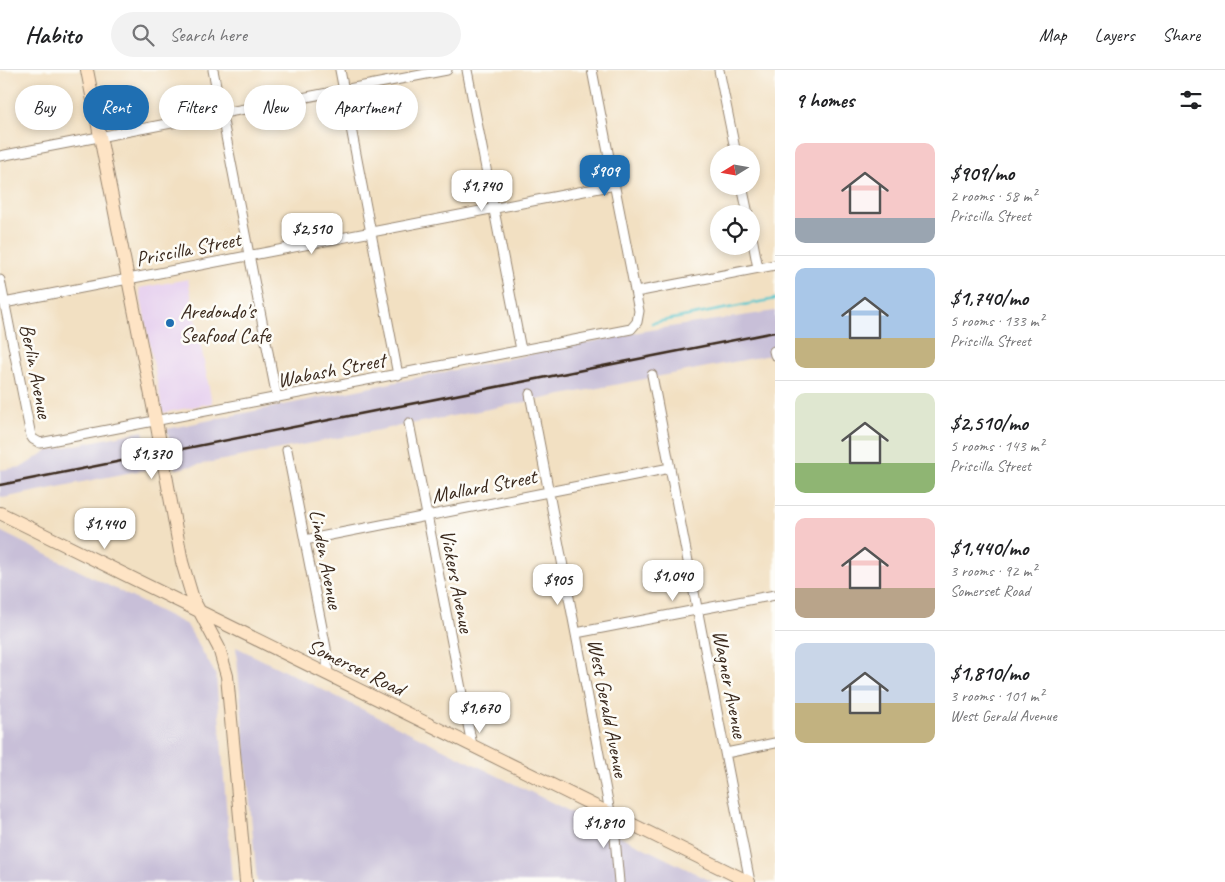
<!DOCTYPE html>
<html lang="en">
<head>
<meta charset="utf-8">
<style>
  body { margin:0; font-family:Caveat,sans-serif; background:#f2f2f2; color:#202124; height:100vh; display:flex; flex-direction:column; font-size:19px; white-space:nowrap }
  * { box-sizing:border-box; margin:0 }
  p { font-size:16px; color:#757577 }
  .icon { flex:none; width:28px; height:28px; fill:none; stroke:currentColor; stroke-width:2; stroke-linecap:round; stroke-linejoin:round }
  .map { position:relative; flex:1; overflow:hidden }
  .sheet { display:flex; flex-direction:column; background:#fff; width:450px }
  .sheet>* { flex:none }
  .top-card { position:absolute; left:15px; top:15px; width:475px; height:45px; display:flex; gap:10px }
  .needle { width:32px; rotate:259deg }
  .tools { position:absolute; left:710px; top:75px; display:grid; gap:10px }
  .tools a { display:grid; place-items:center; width:50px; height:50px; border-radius:50%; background:#fff; box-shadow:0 2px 8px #0003; font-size:25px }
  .price { position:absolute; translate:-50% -42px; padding:0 11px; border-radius:10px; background:#fff; color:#222; font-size:16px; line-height:32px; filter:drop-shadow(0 1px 2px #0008) }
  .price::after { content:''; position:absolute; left:50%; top:30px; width:15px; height:11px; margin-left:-8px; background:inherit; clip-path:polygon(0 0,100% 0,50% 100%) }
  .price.selected { background:#1f6fb2; color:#fff }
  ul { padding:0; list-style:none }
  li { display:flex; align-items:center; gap:15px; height:125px; padding:0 20px }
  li+li { border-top:1px solid #e0e0e0 }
  li span { display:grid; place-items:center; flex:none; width:140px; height:100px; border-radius:10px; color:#555 }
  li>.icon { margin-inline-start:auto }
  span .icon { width:60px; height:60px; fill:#fffc; stroke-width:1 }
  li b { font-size:21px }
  h2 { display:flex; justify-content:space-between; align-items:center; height:60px; padding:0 20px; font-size:21px }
  .pill { padding:0 18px; border-radius:22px; background:#fff; box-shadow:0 2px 8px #0003; font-size:18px; line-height:45px }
  .pill.selected { background:#1f6fb2; color:#fff }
  header { display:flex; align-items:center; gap:30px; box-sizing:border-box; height:70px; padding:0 25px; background:#fff; border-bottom:1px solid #e0e0e0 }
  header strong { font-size:24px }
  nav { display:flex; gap:28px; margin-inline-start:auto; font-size:18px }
  .search { width:350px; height:45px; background:#f2f2f2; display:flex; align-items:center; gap:12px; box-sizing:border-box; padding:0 18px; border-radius:28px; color:#757577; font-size:19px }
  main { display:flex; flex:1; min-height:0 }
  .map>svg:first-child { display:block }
  .built { fill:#e7d2ef }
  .industrial { fill:#c8bfd8 }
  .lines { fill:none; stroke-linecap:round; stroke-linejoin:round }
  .stream { stroke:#5ac7cf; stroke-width:2.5 }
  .street-casing { stroke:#968570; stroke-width:11 }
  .secondary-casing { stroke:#968570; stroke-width:14 }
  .street { stroke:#fff; stroke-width:9 }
  .secondary { stroke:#fee4c5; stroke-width:12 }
  .rail { stroke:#3b2a1e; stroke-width:2.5 }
  .poi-dot { fill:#1f6fb2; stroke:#fdfcf7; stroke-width:2 }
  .labels { text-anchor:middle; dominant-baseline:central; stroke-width:5; stroke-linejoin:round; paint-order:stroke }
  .street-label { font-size:21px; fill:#3b2a1e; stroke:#fdfcf7 }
  .poi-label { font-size:21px; fill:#3b2a1e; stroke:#fdfcf7; text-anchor:start }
</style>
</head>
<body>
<header>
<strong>Habito</strong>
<div class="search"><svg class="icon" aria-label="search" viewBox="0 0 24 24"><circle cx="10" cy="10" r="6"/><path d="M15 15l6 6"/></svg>Search here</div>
<nav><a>Map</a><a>Layers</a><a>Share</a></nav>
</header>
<main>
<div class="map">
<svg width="775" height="812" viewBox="0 0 775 812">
  <rect width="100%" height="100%" fill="#fdfcf7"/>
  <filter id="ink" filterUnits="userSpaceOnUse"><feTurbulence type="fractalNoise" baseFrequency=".02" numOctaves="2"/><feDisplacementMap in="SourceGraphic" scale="10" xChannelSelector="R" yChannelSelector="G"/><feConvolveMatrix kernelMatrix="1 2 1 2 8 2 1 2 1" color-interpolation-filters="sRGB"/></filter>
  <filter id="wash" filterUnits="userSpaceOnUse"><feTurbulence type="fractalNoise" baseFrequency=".0096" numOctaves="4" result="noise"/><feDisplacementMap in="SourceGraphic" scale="20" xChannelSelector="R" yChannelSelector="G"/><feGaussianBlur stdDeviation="1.12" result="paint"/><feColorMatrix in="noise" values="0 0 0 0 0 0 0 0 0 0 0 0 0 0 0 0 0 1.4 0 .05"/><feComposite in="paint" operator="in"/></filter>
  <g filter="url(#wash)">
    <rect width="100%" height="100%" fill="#f2e0c2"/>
    <path class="built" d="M 188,209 L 212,333 L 163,343 L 139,218 Z"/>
    <path class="industrial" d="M 775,241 L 775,284 L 176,399 L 167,359 L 644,261 Z
      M 143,361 L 152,398 L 3,428 L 0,426 L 0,400 L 22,397 L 47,381 Z
      M 0,461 L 187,555 L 216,605 L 232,812 L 0,812 Z
      M 236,577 L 713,812 L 257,812 Z"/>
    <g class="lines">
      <path class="stream" d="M 652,253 L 775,229"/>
    </g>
  </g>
  <g filter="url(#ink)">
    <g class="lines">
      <defs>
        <path id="street" d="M 213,0 L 277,328
          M 340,0 L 398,305
          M 467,0 L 521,280
          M 719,0 L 736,84
          M 0,86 L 447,0
          M 742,116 L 748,144
          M 751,162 L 758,198
          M 0,210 L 31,366 L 33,369 L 40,373 L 631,259 L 637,252 L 639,241 L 592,0
          M 636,222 L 775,195
          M 4,233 L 615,115
          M 774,281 L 775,285
          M 652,305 L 750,812
          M 530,324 L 615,768 L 619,812
          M 409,353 L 472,675
          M 287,380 L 326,578 L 328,605
          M 305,470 L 670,398
          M 576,563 L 775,525
          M 726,683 L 775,673"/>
        <path id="secondary" d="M 87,0 L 156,351 L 182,492 L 193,529 L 219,578 L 227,606 L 246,812
          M 0,443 L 749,812"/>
      </defs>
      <use href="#street" class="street-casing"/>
      <use href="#secondary" class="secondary-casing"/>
      <use href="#street" class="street"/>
      <use href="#secondary" class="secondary"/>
      <path class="rail" d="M 0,415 L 775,262"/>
    </g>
  </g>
  <circle class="poi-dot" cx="170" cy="253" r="5"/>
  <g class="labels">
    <g class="street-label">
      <text transform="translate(188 179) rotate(-11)">Priscilla Street</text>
      <text transform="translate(331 300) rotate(-11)">Wabash Street</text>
      <text transform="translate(36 301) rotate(79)">Berlin Avenue</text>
      <text transform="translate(484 416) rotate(-11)">Mallard Street</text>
      <text transform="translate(326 489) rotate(79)">Linden Avenue</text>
      <text transform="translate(457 511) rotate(79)">Vickers Avenue</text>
      <text transform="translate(356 597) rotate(26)">Somerset Road</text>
      <text transform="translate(730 614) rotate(79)">Wagner Avenue</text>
      <text transform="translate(608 638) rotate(79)">West Gerald Avenue</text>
    </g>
    <g class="poi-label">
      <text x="180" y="241">Aredondo's<tspan x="180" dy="24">Seafood Cafe</tspan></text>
    </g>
  </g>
</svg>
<div class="tools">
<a><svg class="needle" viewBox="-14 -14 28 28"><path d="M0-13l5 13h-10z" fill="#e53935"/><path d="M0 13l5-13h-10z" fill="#757577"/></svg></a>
<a><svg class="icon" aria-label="locate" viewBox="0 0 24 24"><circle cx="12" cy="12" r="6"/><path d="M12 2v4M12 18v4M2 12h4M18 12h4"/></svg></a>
</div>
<b class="price selected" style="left:605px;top:127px">$909</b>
<b class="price" style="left:482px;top:142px">$1,740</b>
<b class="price" style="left:312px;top:185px">$2,510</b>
<b class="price" style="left:152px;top:410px">$1,370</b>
<b class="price" style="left:105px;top:480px">$1,440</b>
<b class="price" style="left:673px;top:532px">$1,040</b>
<b class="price" style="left:558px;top:536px">$905</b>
<b class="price" style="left:480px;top:664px">$1,670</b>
<b class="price" style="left:604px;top:779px">$1,810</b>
<div class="top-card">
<a class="pill">Buy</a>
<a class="pill selected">Rent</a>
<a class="pill">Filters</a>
<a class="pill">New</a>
<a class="pill">Apartment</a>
</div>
</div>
<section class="sheet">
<h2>9 homes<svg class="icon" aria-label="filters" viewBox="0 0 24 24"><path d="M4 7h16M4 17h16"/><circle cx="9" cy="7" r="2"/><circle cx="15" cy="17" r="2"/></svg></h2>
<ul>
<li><span style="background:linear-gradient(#f6c9c9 75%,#9aa5b1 0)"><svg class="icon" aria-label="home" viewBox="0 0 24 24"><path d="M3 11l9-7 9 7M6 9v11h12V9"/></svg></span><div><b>$909/mo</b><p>2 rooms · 58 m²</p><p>Priscilla Street</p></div></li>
<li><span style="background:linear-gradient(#a9c7e8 70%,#c2b280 0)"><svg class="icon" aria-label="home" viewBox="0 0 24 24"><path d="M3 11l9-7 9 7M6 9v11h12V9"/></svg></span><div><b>$1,740/mo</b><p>5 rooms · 133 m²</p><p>Priscilla Street</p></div></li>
<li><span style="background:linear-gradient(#dfe7d0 70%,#8fb573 0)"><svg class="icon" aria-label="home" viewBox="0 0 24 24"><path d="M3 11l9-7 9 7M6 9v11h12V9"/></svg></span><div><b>$2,510/mo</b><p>5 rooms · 143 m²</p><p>Priscilla Street</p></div></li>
<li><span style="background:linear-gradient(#f6c9c9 70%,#b9a48a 0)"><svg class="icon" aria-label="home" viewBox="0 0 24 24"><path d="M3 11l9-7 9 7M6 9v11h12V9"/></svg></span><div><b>$1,440/mo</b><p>3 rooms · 92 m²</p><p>Somerset Road</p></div></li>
<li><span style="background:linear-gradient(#c9d6e8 60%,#c2b280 0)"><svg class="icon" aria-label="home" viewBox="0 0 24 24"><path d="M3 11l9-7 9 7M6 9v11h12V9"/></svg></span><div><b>$1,810/mo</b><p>3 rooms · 101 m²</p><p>West Gerald Avenue</p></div></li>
</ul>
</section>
</main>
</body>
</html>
